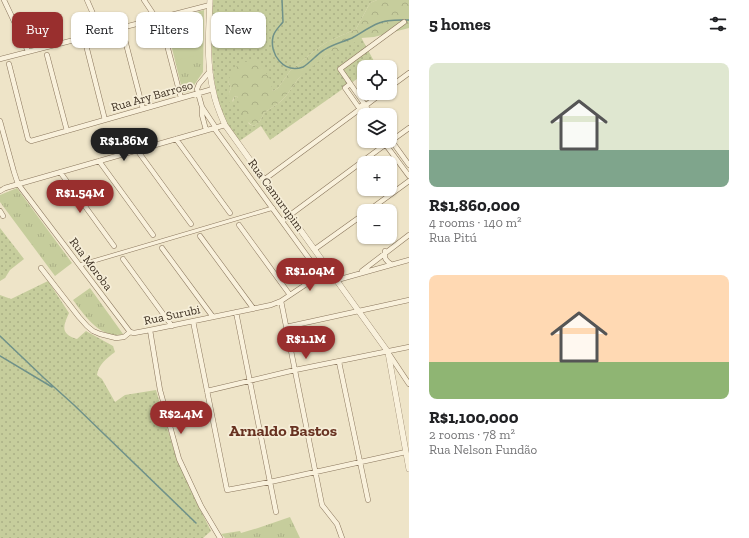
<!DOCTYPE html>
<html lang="en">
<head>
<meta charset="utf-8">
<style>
  body { margin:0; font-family:"Zilla Slab",serif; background:#f2f2f2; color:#202124; height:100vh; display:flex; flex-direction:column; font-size:15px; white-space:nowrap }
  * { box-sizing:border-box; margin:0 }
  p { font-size:13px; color:#757577 }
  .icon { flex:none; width:22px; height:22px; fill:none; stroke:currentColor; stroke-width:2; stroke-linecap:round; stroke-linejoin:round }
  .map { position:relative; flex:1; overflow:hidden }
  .drawer { display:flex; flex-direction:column; background:#fff; width:340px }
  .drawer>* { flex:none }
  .guide { position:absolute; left:12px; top:12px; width:337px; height:36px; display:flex; gap:8px }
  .buttons { position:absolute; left:357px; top:60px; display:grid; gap:8px }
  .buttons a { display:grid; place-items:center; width:40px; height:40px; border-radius:8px; background:#fff; box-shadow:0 1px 3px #0004; font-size:20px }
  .price { position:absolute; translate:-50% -34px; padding:0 9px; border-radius:14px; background:#992f2e; color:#fff; font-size:13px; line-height:26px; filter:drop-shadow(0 1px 2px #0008) }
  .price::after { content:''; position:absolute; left:50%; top:24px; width:12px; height:9px; margin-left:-6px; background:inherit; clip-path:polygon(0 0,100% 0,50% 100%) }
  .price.selected { background:#222; color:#fff }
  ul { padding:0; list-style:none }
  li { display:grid; align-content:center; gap:8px; height:212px; padding:0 20px }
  li span { display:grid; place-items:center; height:124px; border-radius:8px; color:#555 }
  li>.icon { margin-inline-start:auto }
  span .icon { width:72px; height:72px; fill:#fffc; stroke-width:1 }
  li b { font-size:17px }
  h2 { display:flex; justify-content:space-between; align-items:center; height:48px; padding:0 20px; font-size:17px }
  .pill { padding:0 14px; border-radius:8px; background:#fff; box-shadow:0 1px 3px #0004; font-size:14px; line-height:36px }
  .pill.selected { background:#992f2e; color:#fff }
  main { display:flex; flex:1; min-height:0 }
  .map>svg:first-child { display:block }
  .grass { fill:url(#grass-dots) }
  .forest { fill:url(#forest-crowns) }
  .park { fill:url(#park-tufts) }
  .pitch { fill:#c6cd9c }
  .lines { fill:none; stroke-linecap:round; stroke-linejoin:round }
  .stream { stroke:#6f9189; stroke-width:1.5 }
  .pedestrian-casing { stroke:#8a765d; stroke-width:4.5 }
  .minor-casing { stroke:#8a765d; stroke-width:5.5 }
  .tertiary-casing { stroke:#8a765d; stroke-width:6 }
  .pedestrian { stroke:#f9f1dc; stroke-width:3.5 }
  .minor { stroke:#f9f1dc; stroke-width:4.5 }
  .tertiary { stroke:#f9f1dc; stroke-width:5.5 }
  .labels { text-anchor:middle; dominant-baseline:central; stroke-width:3.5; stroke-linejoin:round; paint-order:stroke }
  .street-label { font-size:12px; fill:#3b2e20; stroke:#f6eed8 }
  .district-label { font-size:16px; font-weight:bold; fill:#673120; stroke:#f6eed8 }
</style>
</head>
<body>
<main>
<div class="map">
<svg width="409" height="538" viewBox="0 0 409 538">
  <defs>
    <pattern id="grass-dots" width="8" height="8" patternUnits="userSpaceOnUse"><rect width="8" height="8" fill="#c6cd9c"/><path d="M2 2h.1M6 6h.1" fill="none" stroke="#abb086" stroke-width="1.8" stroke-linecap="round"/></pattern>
    <pattern id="forest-crowns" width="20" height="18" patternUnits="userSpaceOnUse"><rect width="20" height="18" fill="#c6cd9c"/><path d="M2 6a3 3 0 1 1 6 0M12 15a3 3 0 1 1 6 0" fill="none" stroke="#abb086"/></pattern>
    <pattern id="park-tufts" width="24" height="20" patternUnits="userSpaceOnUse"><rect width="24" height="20" fill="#c6cd9c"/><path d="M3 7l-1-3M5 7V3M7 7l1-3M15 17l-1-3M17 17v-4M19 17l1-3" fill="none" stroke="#abb086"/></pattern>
  </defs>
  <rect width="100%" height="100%" fill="#eee4c8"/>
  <path class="grass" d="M 212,0 L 377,0 L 370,3 L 356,29 L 327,42 L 313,52 L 290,71 L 278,88 L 273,91 L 257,61 L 228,81 L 231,88 L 229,93 L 233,102 L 234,97 L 237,96 L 249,124 L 254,126 L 260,121 L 264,113 L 280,102 L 286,96 L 298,79 L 307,70 L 325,56 L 361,37 L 376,65 L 373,67 L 364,67 L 364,74 L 270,140 L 261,126 L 238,142 C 233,135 227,127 224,119 C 209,80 212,41 212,0 Z
    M 0,228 L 24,259 L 10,270 L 5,278 L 0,281 Z
    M 48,281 L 69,313 C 63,326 60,334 77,339 L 86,331 L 113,346 L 115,352 C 107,358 98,365 97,375 L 102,379 L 115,402 L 125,395 L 156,390 L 175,454 L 190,489 L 211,531 L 203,538 L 0,538 L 0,295 L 11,299 Z"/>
  <path class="forest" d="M 377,0 L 409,0 L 409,28 L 374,37 L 361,38 L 352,44 L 325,56 L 298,79 L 286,96 L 280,102 L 264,113 L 260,121 L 254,126 C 242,121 240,107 237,96 L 234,97 L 231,104 L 228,101 L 229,93 L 231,88 L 228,81 L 234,68 L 245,62 L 257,60 L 270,79 L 273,91 L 278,88 L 290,71 L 313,52 L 327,42 L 356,29 L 370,3 Z"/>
  <path class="park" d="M 204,10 L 203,72 L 190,91 L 183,93 L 165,20 Z
    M 17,188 L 72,263 L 55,276 L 0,202 L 0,195 Z
    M 90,288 L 123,334 C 101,340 84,315 73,300 Z
    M 290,517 L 300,538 L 225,538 L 221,534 L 240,531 L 241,533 L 258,528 Z"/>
  <path class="pitch" d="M 192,13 L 202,54 L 177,60 L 167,20 Z"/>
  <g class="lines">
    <path class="stream" d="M 282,0 L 283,22 C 280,26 274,31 273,37 C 269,54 284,74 303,67 C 310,63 317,54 324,50 C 333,44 343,42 352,38 C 361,33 369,27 379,23 C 388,19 400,20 409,20
      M 0,336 L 44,378 L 74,405 L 196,523
      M 0,356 L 52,387"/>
    <defs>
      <path id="pedestrian" d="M 80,265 L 273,208"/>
      <path id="minor" d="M 4,0 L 28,51
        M 87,0 L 101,32
        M 144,0 L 156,18
        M 162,26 L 181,98
        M 124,36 L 143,109
        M 86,45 L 105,120
        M 47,55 L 67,131
        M 0,59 L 210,5
        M 9,64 L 28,139 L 31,141 L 213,89
        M 350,84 L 345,88 L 364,115
        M 390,87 L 409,73
        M 202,107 L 216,128
        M 365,109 L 365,106 L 382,93
        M 372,115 L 340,69 L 404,22
        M 0,121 L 14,172 L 18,184 L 130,332
        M 214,128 L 321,275
        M 206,130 L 202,115 L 202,107 L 197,89 L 199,84 L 210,71
        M 176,139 L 230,213
        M 391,140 L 409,165
        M 383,141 L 409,176
        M 137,150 L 191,224
        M 99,161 L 153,235
        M 60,172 L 114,246
        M 265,179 L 360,109 L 361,106 L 362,105 L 365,106
        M 0,191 L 5,188 L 225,125
        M 0,211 L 3,216
        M 368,211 L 409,181
        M 282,221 L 386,144 L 389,145 L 391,144 L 391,141 L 409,128
        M 239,225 L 290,295
        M 200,236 L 253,308
        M 162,248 L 213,317
        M 315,249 L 364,214
        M 385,251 C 384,258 385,260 391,264
        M 123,259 L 172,326
        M 41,268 L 79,317 L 87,326 L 93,331 L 100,334 L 116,338 L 124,337 L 130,332 L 134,333 L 150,330 L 271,305 L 281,301 L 329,269
        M 362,271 L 409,235
        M 337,280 L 409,260
        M 281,301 L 322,505 L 337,524 L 342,538
        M 236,312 L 276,512
        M 193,321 L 227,490 L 270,482 L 406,452
        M 286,327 L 409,300
        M 150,330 L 160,390 L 179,459 L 201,506 L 220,538
        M 389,354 L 409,384
        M 339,362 L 368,500
        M 207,391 L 295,370 L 409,347"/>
      <path id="tertiary" d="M 210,0 C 209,30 206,60 213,90 C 215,102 220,114 225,125 L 388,352 L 409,469"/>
    </defs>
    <use href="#pedestrian" class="pedestrian-casing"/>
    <use href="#minor" class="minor-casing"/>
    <use href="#tertiary" class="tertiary-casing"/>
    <use href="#pedestrian" class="pedestrian"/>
    <use href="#minor" class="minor"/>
    <use href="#tertiary" class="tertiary"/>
  </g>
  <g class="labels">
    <g class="street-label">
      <text transform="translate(152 96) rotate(-16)">Rua Ary Barroso</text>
      <text transform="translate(276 195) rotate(54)">Rua Camurupim</text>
      <text transform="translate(91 264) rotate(53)">Rua Moroba</text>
      <text transform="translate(172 315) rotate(-12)">Rua Surubi</text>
    </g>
    <g class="district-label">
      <text x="283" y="430">Arnaldo Bastos</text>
    </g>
  </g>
</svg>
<div class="buttons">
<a><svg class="icon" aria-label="locate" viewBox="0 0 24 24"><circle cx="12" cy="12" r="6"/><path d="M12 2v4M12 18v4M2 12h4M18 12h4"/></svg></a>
<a><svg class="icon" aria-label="layers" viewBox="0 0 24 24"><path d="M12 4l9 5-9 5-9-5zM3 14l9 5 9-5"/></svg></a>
<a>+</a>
<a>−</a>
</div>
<b class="price selected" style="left:124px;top:162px">R$1.86M</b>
<b class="price" style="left:80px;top:214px">R$1.54M</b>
<b class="price" style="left:310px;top:292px">R$1.04M</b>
<b class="price" style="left:306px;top:360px">R$1.1M</b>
<b class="price" style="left:181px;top:435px">R$2.4M</b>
<div class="guide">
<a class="pill selected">Buy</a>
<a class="pill">Rent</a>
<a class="pill">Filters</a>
<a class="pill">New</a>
</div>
</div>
<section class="drawer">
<h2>5 homes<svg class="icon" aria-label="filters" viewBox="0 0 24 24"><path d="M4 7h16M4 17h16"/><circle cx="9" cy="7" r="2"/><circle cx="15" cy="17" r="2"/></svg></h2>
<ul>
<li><span style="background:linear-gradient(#dfe7d0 70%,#7fa58c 0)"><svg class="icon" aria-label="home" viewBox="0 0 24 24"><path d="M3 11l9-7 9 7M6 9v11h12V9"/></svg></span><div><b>R$1,860,000</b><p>4 rooms · 140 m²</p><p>Rua Pitú</p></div></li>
<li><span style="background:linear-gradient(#ffd9b3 70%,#8fb573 0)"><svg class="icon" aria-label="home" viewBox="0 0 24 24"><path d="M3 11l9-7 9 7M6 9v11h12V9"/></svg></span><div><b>R$1,100,000</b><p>2 rooms · 78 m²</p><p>Rua Nelson Fundão</p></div></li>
</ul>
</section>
</main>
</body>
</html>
